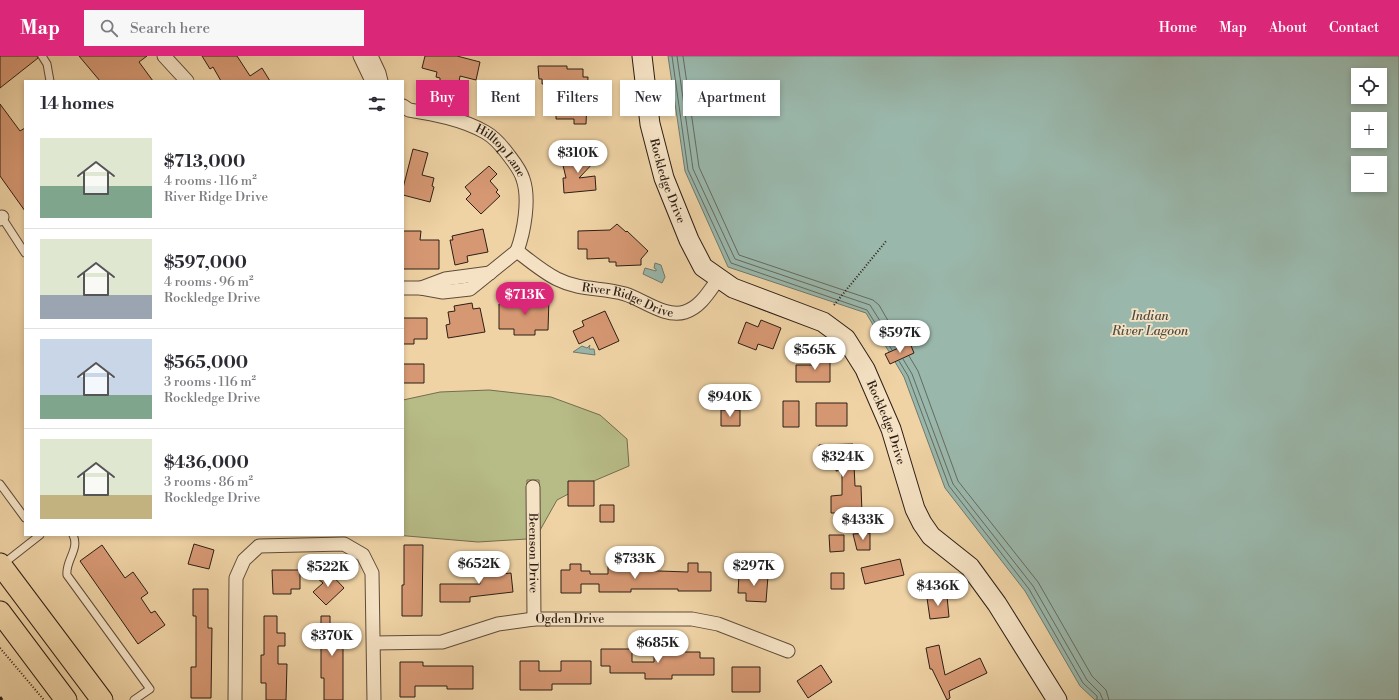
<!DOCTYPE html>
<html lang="en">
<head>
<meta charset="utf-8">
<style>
  body { margin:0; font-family:"Libre Bodoni",serif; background:#f7f7f7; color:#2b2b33; height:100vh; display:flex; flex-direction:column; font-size:15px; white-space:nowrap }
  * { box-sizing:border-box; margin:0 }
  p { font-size:13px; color:#7c7c81 }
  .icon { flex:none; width:22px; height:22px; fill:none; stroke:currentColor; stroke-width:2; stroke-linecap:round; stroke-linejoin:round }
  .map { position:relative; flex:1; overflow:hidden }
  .drawer { position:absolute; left:24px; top:24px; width:380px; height:456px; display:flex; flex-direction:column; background:#fff; border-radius:0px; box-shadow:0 2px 6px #0003 }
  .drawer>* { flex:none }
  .hud { position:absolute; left:416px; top:24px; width:380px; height:36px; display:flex; gap:8px }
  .controls { position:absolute; left:1351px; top:12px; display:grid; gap:8px }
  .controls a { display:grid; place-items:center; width:36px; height:36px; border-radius:0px; background:#fff; box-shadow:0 2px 6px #0003; font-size:20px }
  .price { position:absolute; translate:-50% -34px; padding:0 9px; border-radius:14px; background:#fff; color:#222; font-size:13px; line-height:26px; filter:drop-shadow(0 1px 2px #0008) }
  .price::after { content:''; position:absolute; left:50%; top:24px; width:12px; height:9px; margin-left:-6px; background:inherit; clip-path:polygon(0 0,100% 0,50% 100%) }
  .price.current { background:#db2777; color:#fff }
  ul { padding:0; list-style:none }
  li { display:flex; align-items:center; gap:12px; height:100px; padding:0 16px }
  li+li { border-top:1px solid #e1e1e2 }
  li span { display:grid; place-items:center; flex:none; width:112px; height:80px; border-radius:0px; color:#555 }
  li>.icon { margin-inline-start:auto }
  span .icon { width:48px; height:48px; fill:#fffc; stroke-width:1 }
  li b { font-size:17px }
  h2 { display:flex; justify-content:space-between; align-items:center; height:48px; padding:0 16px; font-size:17px }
  .pill { padding:0 14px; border-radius:0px; background:#fff; box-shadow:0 2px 6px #0003; font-size:14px; line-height:36px }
  .pill.current { background:#db2777; color:#fff }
  header { display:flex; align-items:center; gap:24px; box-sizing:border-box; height:56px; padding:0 20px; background:#db2777; color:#fff }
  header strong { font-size:19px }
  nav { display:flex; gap:22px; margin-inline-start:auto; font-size:14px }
  .search { width:280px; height:36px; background:#f7f7f7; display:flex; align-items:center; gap:10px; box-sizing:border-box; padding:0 14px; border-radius:0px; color:#7c7c81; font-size:15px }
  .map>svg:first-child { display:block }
  .green { fill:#b7bc87; stroke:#726d4e }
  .water { fill:#9ab7ab; stroke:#6e7a6f; fill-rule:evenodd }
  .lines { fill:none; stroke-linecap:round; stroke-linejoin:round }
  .shore { stroke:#646a60; stroke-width:1 }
  .building { fill:#d69873; stroke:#2d1e15 }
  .lane-casing { stroke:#5e4b39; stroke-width:9 }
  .street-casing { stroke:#5e4b39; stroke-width:15 }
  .secondary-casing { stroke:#2d1e15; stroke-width:21 }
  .primary-casing { stroke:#2d1e15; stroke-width:23 }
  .path { stroke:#2d1e15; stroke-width:2; stroke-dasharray:1 2; stroke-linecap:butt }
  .lane { stroke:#f5e2c4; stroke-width:7 }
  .street { stroke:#f5e2c4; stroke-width:13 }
  .secondary { stroke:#f5e2c4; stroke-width:19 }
  .primary { stroke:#efd3a5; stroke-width:21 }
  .rail { stroke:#2d1e15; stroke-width:3; stroke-dasharray:7 7; stroke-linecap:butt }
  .labels { text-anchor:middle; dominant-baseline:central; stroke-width:3.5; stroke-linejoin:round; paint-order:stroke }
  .street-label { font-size:12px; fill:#2d1e15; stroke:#f5e2c4 }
  .water-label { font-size:13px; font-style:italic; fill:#4e4c42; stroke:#f5e2c4 }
</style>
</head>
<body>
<header>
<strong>Map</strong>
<div class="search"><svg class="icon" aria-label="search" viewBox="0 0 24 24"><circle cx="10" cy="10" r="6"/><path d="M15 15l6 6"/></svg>Search here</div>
<nav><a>Home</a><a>Map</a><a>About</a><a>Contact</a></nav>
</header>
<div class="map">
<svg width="1399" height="644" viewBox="0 0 1399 644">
  <rect width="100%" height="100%" fill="#efd3a5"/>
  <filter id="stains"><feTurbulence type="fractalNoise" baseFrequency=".005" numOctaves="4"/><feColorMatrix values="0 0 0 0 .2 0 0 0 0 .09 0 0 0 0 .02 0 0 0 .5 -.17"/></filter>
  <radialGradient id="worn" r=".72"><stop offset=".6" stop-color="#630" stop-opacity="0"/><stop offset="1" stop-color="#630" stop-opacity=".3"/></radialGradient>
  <path class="green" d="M 489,334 L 551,341 L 600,359 L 627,383 L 629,410 L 589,427 L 557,444 L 539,476 L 539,424 L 527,424 L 527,483 L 478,486 L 395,479 L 403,479 L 403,344 L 440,336 Z"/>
  <path class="water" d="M 668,0 L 1399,0 L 1399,644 L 1095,644 L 1080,630 L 1025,535 L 945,432 L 904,321 L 866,257 L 728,211 L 685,115 ZM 1358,19 L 1380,19 L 1380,41 L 1358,41 ZM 1358,63 L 1380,63 L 1380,85 L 1358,85 ZM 1358,107 L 1380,107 L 1380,129 L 1358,129 Z
    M 655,207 L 661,209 L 665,221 L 662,227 L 643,218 L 645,212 L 656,215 L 656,213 L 654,212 Z
    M 590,289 L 589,293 L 594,293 L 595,299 L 573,296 L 582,290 L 587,292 Z"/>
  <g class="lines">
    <path class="shore" d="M 672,0 L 688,114 L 731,207 L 867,254 L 892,294
      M 677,0 L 693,113 L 735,203 L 870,249 L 897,292
      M 683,0 L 699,111 L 739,199 L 873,244 L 879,249 L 902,289
      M 909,300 L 918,315 L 958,425 L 1038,526 L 1092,620 L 1106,634 L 1109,644
      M 903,303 L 912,318 L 953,428 L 1033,530 L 1087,624 L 1100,637 L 1103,644
      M 899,305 L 908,320 L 949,430 L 1029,533 L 1083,627 L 1097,640 L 1097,644"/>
  </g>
  <path class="building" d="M 0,0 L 37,0 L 38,2 L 0,32 Z
    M 79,0 L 147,0 L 139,6 L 153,25 L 100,25 Z
    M 202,0 L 237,0 L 250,20 L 262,12 L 270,25 L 221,25 L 213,11 L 210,13 Z
    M 425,0 L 457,0 L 480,6 L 476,24 L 460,20 L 459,26 L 456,25 L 455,29 L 440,25 L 440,22 L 436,21 L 437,16 L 422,12 Z
    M 538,10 L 567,10 L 567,13 L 583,13 L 583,21 L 588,21 L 586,68 L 574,68 L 574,63 L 556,63 L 556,46 L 563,46 L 563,28 L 542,28 L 542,23 L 539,23 Z
    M 0,48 L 20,75 L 25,72 L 25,155 L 0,120 Z
    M 413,93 L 428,97 L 422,119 L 434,122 L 432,130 L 434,131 L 430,146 L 403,139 L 403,132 Z
    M 587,96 L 596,104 L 579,122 L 595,120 L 596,134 L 564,137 L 563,122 L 566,122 L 562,105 L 564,102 L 584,99 Z
    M 489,110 L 497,118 L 490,125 L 498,134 L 496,136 L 500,140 L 481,158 L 466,143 L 471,138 L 465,131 Z
    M 617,168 L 626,176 L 627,175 L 648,195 L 641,203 L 641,209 L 616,210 L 616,206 L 609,206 L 609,202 L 587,203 L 587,193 L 578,193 L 578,175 L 610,174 Z
    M 483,173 L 488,196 L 467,200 L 468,206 L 455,209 L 450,184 L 453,184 L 452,180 Z
    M 403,175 L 421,175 L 420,184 L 439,184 L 439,213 L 403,213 Z
    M 526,242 L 549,242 L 548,274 L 535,274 L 535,279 L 514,279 L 514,273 L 499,273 L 499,248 L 526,248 Z
    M 472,247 L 473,253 L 480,252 L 485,276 L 448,282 L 446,269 L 450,268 L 448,256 L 455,255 L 454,250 Z
    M 605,255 L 619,285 L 599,294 L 593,281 L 579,288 L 573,275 L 584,270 L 582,265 Z
    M 403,262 L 427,262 L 427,283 L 414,283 L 414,288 L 403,288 Z
    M 761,264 L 781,272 L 773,293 L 758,288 L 756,294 L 738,287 L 746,266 L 758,271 Z
    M 910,287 L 914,297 L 890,308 L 885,298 Z
    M 818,299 L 830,299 L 830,326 L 796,326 L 796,309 L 818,309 Z
    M 403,308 L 424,308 L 424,327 L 403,327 Z
    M 783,345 L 799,345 L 799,371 L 783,371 Z
    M 816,347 L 847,347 L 847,370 L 816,370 Z
    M 721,354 L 740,354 L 740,370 L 721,370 Z
    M 853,388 L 855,430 L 861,430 L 862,457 L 848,457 L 847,454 L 844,454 L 844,457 L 831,457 L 831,440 L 842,439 L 842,414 L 836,415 L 836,406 L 820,407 L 819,389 Z
    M 568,425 L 594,425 L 594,450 L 568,450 Z
    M 600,449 L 614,449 L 614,466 L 600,466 Z
    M 870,477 L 870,494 L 857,494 L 853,478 Z
    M 829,479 L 844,479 L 844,495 L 830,496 Z
    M 194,488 L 214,494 L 209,513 L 188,508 Z
    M 102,489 L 125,522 L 133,516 L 148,537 L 141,542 L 151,557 L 155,555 L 165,569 L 138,588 L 80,505 Z
    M 404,489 L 423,489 L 422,560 L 402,560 L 402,529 L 404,529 Z
    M 491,503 L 492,509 L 500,508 L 501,518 L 511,517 L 513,536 L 470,541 L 470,546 L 440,546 L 440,528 L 480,528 L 477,504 Z
    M 900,503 L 904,519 L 865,528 L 861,512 Z
    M 688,507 L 698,507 L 698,516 L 711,516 L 711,535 L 678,535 L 678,533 L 631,533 L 631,536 L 599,536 L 599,528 L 581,528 L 581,537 L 561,537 L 561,514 L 570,514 L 570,508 L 581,508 L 581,515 L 590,515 L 590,518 L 608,518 L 608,509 L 631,509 L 631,514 L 688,516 Z
    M 326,513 L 344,532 L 326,549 L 313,536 L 323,527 L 317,522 Z
    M 272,514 L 300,514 L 300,533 L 291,533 L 291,538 L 273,538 Z
    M 831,517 L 844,517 L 844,533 L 831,533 Z
    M 739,518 L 768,520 L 766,546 L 746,545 L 746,537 L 738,537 Z
    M 193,533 L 208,533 L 208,572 L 212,572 L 211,642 L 191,642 L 191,611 L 196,611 L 196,560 L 193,560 Z
    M 947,540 L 949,561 L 930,563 L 927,542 Z
    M 264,560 L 277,560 L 277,577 L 285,577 L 285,590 L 278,590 L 278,608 L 287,608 L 286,644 L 266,644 L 266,627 L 261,627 L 261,599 L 264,599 Z
    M 321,560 L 330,560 L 330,570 L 349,570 L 349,588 L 343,588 L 343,644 L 324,644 L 324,622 L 321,622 L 321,588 L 314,588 L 314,578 L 321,578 Z
    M 939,589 L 945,619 L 980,602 L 987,617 L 949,635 L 950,642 L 947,644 L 932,613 L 930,613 L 926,592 Z
    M 601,593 L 632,593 L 632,606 L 654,606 L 654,593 L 672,593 L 672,596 L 700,596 L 700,602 L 714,602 L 714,619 L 672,619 L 672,623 L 645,623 L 645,617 L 610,617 L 610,610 L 601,610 Z
    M 520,605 L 539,605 L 539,615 L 561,615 L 561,605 L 591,605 L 591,628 L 552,628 L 552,634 L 520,634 Z
    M 400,606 L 423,606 L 423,610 L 473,610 L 473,633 L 447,633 L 447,630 L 415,630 L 415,641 L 400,641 Z
    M 821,609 L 832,626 L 808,642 L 797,625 Z
    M 732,611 L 760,611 L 760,636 L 732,636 Z"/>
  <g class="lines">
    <defs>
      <path id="lane" d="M 42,0 L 47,8 L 50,25
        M 1,160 L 25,197
        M 0,428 L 25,462
        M 73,479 C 80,493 65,505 67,519 L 150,633 L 134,644
        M 3,508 L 40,479"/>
      <g id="street">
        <path d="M 164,0 L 187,25"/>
        <path d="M 360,0 L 370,21 L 374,25"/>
        <path d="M 371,0 L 379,17 L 381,25"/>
        <path id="s1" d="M 403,50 L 409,54 C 434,58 462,63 485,76 C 494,81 501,89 507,97 C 513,105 520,113 523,123 C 530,143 524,176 517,195"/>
        <path d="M 0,163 L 2,161"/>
        <path id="s2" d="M 517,195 C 530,205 543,216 557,223 C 581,235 601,231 625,238 C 644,244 665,262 685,256 C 701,251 710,234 719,222"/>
        <path d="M 403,232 L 421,232 L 443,236 L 470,233 L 517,195"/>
        <path d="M 421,232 L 445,223 L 490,217"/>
        <path id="s3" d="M 533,431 L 534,563"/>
        <path id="s4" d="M 374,587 L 442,586 L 498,568 L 534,563 L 692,563 L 718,568 L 788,595"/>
        <path d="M 235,644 L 236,522 L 244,504 L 259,490 L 344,488 L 363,499 L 372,517 L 374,644"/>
      </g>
      <g id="secondary">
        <path id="s5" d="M 642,0 L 650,68 L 664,122 L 689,184 L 703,211 L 733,232 L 823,266 L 846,283 L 865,313 L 891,373 L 915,453 L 922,467 L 931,480 L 970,511 L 997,548 L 1057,644"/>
      </g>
      <path id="primary" d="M 0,508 L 102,644
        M 0,556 L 66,644"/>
    </defs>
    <use href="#lane" class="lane-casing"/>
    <use href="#street" class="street-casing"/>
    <use href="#secondary" class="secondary-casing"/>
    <use href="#primary" class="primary-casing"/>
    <path class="path" d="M 834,249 L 887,184
      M 0,592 L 44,644"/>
    <use href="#lane" class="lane"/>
    <use href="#street" class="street"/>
    <use href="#secondary" class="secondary"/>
    <use href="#primary" class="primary"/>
    <path class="rail" d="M 0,641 L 2,644"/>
  </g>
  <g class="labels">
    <g class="street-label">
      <text stroke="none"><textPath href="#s1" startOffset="111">Hilltop Lane</textPath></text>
      <text stroke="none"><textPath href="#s5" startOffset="128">Rockledge Drive</textPath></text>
      <text stroke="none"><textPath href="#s2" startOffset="123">River Ridge Drive</textPath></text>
      <text stroke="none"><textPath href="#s5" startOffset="476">Rockledge Drive</textPath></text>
      <text stroke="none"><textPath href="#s3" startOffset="66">Beenson Drive</textPath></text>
      <text stroke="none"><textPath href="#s4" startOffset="199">Ogden Drive</textPath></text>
    </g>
    <g class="water-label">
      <text x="1150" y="260">Indian<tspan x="1150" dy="15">River Lagoon</tspan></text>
    </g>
  </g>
  <rect width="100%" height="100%" filter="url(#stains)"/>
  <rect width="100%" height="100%" fill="url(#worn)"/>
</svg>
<div class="controls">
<a><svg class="icon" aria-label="locate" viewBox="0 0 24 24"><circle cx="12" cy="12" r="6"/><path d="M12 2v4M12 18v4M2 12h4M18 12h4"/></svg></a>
<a>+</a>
<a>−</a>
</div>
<b class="price" style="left:578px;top:118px">$310K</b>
<b class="price current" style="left:525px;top:260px">$713K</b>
<b class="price" style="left:900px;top:298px">$597K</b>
<b class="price" style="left:815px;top:315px">$565K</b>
<b class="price" style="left:730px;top:362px">$940K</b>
<b class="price" style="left:843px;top:422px">$324K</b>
<b class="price" style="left:863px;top:485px">$433K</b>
<b class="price" style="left:635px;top:524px">$733K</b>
<b class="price" style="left:479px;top:529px">$652K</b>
<b class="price" style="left:754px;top:531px">$297K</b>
<b class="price" style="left:328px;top:532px">$522K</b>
<b class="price" style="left:938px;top:551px">$436K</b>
<b class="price" style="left:332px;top:601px">$370K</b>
<b class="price" style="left:658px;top:608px">$685K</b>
<div class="hud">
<a class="pill current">Buy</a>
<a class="pill">Rent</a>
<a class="pill">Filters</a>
<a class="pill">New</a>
<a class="pill">Apartment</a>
</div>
<section class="drawer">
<h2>14 homes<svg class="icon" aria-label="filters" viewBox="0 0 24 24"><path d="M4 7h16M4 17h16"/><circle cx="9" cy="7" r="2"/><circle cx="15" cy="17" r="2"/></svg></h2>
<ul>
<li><span style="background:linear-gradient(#dfe7d0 60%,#7fa58c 0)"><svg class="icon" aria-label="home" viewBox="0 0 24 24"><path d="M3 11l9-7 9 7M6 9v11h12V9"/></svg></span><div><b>$713,000</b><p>4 rooms · 116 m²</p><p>River Ridge Drive</p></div></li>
<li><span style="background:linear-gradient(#dfe7d0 70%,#9aa5b1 0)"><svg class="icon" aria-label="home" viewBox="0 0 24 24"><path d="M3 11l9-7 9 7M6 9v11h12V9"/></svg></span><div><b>$597,000</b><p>4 rooms · 96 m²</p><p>Rockledge Drive</p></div></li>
<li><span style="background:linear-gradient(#c9d6e8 70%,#7fa58c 0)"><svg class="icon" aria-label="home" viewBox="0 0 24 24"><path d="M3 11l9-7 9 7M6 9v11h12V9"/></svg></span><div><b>$565,000</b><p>3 rooms · 116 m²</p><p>Rockledge Drive</p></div></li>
<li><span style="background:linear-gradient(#dfe7d0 70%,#c2b280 0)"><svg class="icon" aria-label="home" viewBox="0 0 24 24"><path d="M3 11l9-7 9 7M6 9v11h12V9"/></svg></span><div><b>$436,000</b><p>3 rooms · 86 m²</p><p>Rockledge Drive</p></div></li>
</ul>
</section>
</div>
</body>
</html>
